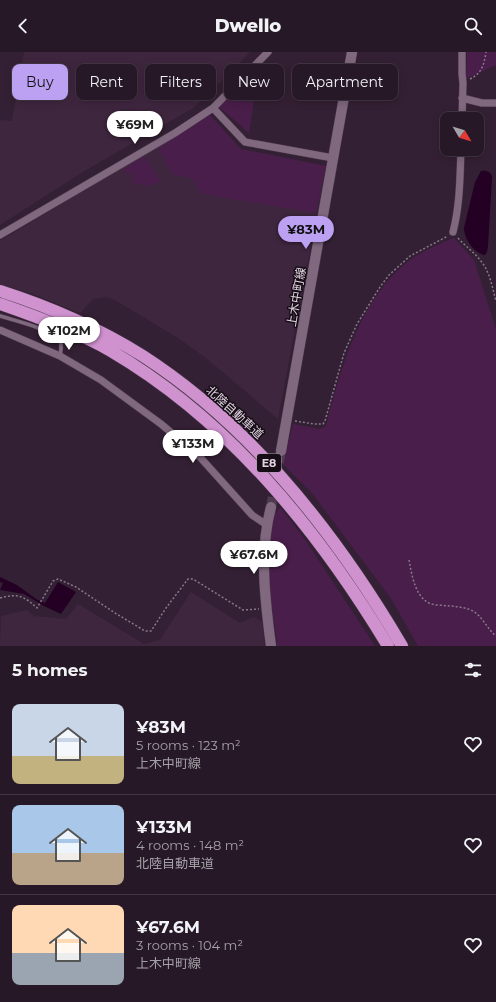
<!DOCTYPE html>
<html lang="en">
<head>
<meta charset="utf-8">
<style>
  body { margin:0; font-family:Montserrat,"Noto Sans JP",sans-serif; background:#332533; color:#f1f3f6; height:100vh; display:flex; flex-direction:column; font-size:15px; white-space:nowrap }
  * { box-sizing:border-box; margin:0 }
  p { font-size:13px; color:#a4a0a7 }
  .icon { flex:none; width:22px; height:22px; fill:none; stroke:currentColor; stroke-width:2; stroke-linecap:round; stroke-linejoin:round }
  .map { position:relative; height:594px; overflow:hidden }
  .side { display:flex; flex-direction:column; background:#271827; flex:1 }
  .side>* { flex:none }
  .guide { position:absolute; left:12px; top:12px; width:472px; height:36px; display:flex; gap:8px }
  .needle { width:26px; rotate:128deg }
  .controls { position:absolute; left:440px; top:60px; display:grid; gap:8px }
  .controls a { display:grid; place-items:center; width:44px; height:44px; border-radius:8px; background:#271827; box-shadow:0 2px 10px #0003,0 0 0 1px #433744; font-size:20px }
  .price { position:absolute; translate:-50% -34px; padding:0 9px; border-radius:14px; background:#fff; color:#222; font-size:13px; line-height:26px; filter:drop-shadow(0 1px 2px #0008) }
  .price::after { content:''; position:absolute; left:50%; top:24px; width:12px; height:9px; margin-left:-6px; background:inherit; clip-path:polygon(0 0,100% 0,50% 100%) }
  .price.active { background:#bca0f2; color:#111 }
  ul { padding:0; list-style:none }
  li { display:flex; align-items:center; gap:12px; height:100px; padding:0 12px }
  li+li { border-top:1px solid #433744 }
  li span { display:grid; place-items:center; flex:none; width:112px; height:80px; border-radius:8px; color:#555 }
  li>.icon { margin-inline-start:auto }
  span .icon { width:48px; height:48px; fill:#fffc; stroke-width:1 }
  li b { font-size:17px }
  h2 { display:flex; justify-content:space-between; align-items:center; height:48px; padding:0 12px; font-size:17px }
  .chip { padding:0 14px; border-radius:8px; background:#271827; box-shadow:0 2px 10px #0003,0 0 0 1px #433744; font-size:14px; line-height:36px }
  .chip.active { background:#bca0f2; color:#111 }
  header { display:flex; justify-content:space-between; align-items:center; height:52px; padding:0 12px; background:#271827; font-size:18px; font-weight:800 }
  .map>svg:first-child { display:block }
  .built { fill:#3f263f }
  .green { fill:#491e4a }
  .water { fill:#230024 }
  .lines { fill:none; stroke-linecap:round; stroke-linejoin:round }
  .secondary-tunnel { stroke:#4e3b4e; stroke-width:10; stroke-dasharray:10 5; stroke-linecap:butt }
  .service-casing { stroke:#4e3d4e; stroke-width:4.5 }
  .minor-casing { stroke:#4e3d4e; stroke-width:8 }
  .secondary-casing { stroke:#4e3d4e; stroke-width:11 }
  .motorway-casing { stroke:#4e3d4e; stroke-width:13 }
  .path { stroke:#887888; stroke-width:1.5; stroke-dasharray:2 2; stroke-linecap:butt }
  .service { stroke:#80687f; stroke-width:3.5 }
  .minor { stroke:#80687f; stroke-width:7 }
  .secondary { stroke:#80687f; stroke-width:10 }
  .motorway { stroke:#cf92cf; stroke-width:12 }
  .labels { text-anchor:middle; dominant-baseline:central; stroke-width:3; stroke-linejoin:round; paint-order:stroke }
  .shield { fill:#160d16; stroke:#a398a3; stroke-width:1 }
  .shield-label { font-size:11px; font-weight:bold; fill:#e0d3e0 }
  .street-label { font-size:12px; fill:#e0d3e0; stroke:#160d16 }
</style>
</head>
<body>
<header><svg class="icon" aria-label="back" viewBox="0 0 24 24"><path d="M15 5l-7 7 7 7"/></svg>Dwello<svg class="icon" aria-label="search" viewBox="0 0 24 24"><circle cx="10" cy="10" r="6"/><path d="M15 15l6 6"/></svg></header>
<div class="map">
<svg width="496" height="594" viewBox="0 0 496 594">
  <rect width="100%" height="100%" fill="#342034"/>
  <path class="built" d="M 24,0 L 250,0 L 231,20 L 193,56 L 81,121 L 0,173 L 0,68 L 12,69 Z
    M 209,62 L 241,97 L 326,114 L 278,367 L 206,306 L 175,284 L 115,248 L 107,245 L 93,247 L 80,261 L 33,242 L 0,232 L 0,189 L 148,100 Z
    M 191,540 L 240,571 L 254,565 L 262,570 L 265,594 L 0,594 L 1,564 L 27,558 L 34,564 L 66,567 L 78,552 L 144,592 L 160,588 Z"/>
  <path class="green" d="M 467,0 L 496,0 L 496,13 L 466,27 Z
    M 260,11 L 249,81 L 218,54 Z
    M 209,62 L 241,97 L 326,114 L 316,161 L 202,142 L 191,126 L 172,122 L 158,96 L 195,73 Z
    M 144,104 L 160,128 L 152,134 L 132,131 L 133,123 L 125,121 L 125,116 Z
    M 454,186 L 474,208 L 496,277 L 496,594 L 418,594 L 390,545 L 311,440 L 283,412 L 293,372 L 320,377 L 326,374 C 341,316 360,245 410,208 C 422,199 438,193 451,187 Z
    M 280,455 L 306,489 L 375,594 L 277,594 L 276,582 L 269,539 L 269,517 L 270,489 L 275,462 Z"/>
  <path class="water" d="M 481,119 C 487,118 491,120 492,125 L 488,194 L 487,200 L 485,203 C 475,202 464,187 464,176 L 475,130 Z
    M 0,525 L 17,533 L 36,547 L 45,551 L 58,530 L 76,540 L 61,562 L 44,554 L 24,542 L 0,538 L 3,531 L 0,530 Z"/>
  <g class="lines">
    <path class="secondary-tunnel" d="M 271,455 L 281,399"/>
    <defs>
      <path id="service" d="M 0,264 C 20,270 45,275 61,289 L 61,297 L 60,304"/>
      <path id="minor" d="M 462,0 L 462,22 L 463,31 L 462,67
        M 462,46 L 482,51 L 496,51
        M 213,56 L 245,90 L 333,106
        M 453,180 C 460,153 460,125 461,97
        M 0,183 L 175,81 L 213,56 L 268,0
        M 0,278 L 60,304 L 101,328 L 161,372 L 199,404 L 252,463 L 267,473"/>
      <path id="secondary" d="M 281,399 L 352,0
        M 271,594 C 265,548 259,500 271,455"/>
      <path id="motorway" d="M 0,239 C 50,255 98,276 143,304 C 253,375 336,482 402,594
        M 0,252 C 38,265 76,279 111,299 C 230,369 318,478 388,594"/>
    </defs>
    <use href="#service" class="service-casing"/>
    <use href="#minor" class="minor-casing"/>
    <use href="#secondary" class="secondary-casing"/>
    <use href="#motorway" class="motorway-casing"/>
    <path class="path" d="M 470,27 C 482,21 484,13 486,0
      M 458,186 C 465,194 474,200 480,208 C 490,219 492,235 496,249
      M 295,369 L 314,372 L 323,372 L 325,369 L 344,301 L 357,272 L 380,235 L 389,223 L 410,204 L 448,184
      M 409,508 C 412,524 416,552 437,553 C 449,554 460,554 471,558 C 482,563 487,577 496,584
      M 0,546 C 18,541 24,544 37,556 L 53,529 L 58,527 L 76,535 L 115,561 L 145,579 L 151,579 L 166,556 L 188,527 L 193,527 L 243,558 L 259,557"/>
    <use href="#service" class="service"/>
    <use href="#minor" class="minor"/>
    <use href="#secondary" class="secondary"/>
    <use href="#motorway" class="motorway"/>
  </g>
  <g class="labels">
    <rect class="shield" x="257" y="402" width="24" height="18" rx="3"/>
    <g class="shield-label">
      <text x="269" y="411">E8</text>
    </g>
    <g class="street-label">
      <text transform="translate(296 245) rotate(-80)">上木中町線</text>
      <text transform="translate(235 360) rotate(42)">北陸自動車道</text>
    </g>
  </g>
</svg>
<div class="controls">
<a><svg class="needle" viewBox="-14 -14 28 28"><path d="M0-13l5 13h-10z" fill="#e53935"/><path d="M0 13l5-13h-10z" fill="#a4a0a7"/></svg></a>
</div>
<b class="price" style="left:135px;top:93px">¥69M</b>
<b class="price active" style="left:306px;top:198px">¥83M</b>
<b class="price" style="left:69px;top:299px">¥102M</b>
<b class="price" style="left:193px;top:412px">¥133M</b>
<b class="price" style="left:254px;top:523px">¥67.6M</b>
<div class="guide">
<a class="chip active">Buy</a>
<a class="chip">Rent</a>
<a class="chip">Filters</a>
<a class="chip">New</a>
<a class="chip">Apartment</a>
</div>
</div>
<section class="side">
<h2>5 homes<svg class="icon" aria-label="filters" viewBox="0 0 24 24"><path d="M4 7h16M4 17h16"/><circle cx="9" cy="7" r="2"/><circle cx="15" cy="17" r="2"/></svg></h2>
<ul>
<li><span style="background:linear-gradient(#c9d6e8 65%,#c2b280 0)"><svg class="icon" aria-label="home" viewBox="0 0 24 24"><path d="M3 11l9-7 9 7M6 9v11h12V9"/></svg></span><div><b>¥83M</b><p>5 rooms · 123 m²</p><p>上木中町線</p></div><svg class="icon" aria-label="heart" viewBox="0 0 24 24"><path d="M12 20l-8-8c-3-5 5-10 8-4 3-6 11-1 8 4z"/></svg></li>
<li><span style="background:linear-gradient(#a9c7e8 60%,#b9a48a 0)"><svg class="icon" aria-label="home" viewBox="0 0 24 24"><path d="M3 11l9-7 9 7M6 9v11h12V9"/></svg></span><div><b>¥133M</b><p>4 rooms · 148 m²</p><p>北陸自動車道</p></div><svg class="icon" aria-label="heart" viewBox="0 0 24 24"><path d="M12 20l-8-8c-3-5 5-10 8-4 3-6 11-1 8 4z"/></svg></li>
<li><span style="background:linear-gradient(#ffd9b3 60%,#9aa5b1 0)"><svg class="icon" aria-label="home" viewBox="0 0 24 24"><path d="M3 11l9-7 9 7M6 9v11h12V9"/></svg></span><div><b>¥67.6M</b><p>3 rooms · 104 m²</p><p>上木中町線</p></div><svg class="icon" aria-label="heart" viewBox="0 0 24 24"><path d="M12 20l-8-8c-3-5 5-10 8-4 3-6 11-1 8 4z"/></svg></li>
</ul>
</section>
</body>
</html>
